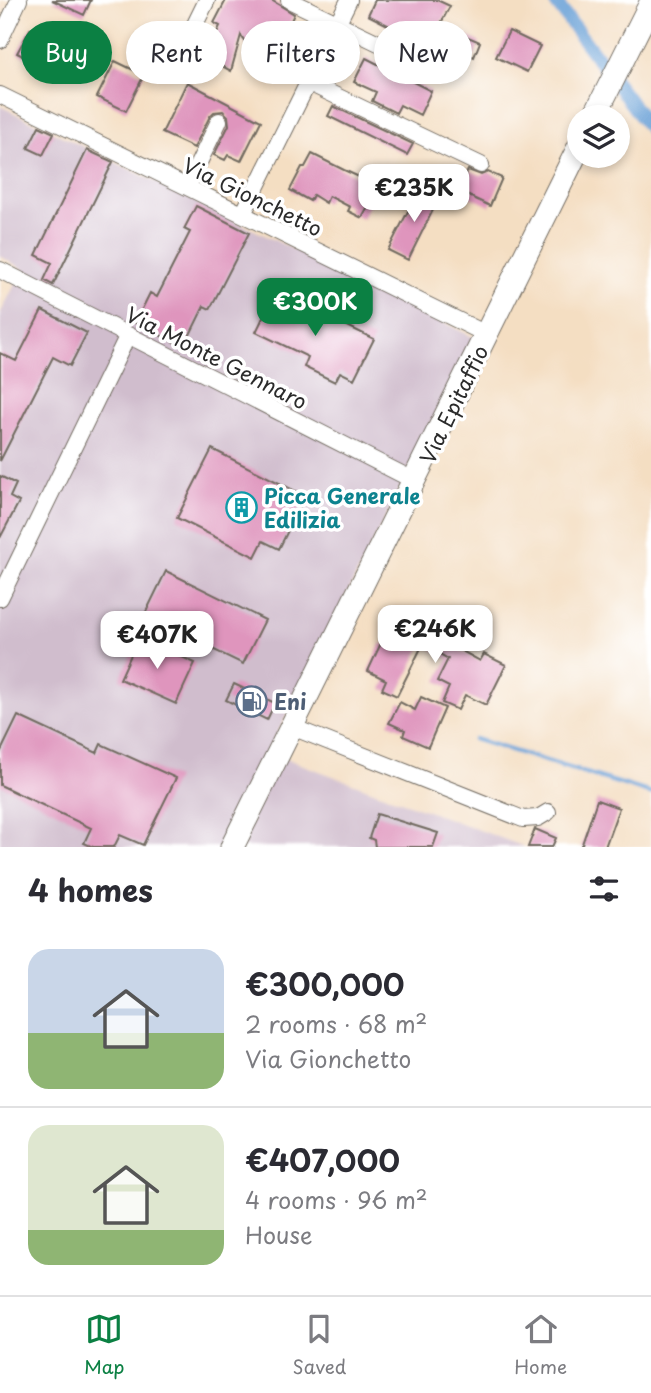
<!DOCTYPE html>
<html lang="en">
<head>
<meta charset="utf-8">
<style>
  body { margin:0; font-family:"Playpen Sans",sans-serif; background:#f7f7f7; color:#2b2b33; height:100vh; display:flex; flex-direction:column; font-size:26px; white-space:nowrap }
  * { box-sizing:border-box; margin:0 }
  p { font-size:23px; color:#7c7c81 }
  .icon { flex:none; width:38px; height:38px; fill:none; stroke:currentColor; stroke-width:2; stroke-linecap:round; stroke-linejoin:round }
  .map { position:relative; height:847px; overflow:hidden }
  .side { display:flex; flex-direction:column; background:#fff; flex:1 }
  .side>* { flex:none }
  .top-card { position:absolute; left:21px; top:21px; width:609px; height:63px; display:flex; gap:14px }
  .buttons { position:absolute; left:567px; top:105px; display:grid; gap:14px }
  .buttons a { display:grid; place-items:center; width:63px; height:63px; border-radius:50%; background:#fff; box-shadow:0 4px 10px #0003; font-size:35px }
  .price { position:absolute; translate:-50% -60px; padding:0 16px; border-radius:14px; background:#fff; color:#222; font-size:23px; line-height:46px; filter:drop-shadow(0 2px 4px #0008) }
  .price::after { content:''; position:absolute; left:50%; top:42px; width:21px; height:16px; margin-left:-10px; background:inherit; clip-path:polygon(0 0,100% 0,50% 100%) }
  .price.on { background:#0b8043; color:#fff }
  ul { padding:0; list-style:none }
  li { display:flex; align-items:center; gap:21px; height:175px; padding:0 28px }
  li+li { border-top:2px solid #e1e1e2 }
  li span { display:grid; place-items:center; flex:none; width:196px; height:140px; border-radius:21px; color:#555 }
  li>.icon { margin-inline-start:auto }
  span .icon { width:84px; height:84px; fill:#fffc; stroke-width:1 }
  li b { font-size:30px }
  h2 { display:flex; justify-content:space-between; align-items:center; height:84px; padding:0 28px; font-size:30px }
  .chip { padding:0 24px; border-radius:32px; background:#fff; box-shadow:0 4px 10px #0003; font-size:24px; line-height:63px }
  .chip.on { background:#0b8043; color:#fff }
  .menu { display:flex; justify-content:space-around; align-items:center; height:98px; border-top:2px solid #e1e1e2; background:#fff; font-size:19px; color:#7c7c81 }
  .menu a { display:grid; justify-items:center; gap:4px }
  .menu .on { color:#0b8043 }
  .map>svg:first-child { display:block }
  .industrial { fill:#d0bdcd }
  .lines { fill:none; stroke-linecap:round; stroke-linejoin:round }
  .stream { stroke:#669fd5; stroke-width:4.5 }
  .canal { stroke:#669fd5; stroke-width:14 }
  .building { fill:#df95bd }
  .street-casing { stroke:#716a60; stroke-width:18 }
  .secondary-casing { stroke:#716a60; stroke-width:25 }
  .street { stroke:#fff; stroke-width:16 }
  .secondary { stroke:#fff; stroke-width:23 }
  .labels { text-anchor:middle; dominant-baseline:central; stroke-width:7; stroke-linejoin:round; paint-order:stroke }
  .street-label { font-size:21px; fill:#2b2b2b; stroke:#fff }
  .culture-label { font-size:21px; font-weight:bold; fill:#0d838f; stroke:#fff; text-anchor:start }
  .service-label { font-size:21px; font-weight:bold; fill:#4e5e75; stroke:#fff; text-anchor:start }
</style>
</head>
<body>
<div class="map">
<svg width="651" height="847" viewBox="0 0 651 847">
  <rect width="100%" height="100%" fill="#fff"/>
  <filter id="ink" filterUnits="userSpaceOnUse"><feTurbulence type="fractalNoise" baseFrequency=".0143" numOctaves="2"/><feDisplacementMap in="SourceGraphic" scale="14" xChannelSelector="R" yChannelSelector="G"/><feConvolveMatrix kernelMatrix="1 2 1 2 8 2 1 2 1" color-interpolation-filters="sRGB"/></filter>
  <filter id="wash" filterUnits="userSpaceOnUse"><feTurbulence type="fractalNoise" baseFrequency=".00686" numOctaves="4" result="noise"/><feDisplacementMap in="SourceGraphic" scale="28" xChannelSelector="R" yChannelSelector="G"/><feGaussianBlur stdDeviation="1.57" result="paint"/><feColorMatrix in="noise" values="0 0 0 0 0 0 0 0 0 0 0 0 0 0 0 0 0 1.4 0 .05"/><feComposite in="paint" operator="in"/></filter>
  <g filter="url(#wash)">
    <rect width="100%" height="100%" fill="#f4dec2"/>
    <path class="industrial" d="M 0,106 L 475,338 L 268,752 L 525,847 L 0,847 L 0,314 L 23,269 L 0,256 Z"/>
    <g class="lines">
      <path class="stream" d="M 474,739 L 651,793"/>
      <path class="canal" d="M 554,0 L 651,130"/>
    </g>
    <g id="blocks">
      <path class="building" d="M 52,0 L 91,0 L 84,15 Z
        M 226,0 L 271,0 L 294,14 L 290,23 L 294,31 L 287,44 L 288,49 L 283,50 L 272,75 L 265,78 L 241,35 L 231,71 L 202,55 L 198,47 L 211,45 L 220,26 L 214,23 Z
        M 375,0 L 437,0 L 450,6 L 440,25 L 480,42 L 474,57 L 433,40 L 429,46 L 368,15 Z
        M 30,29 L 60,44 L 48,69 L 17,53 Z
        M 509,31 L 540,46 L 527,72 L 496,57 Z
        M 366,58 L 431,91 L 420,115 L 400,105 L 396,113 L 372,101 L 376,92 L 354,82 Z
        M 115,61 L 144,75 L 126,111 L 97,97 Z
        M 187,82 L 261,121 L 241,161 L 228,155 L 225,160 L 214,155 L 229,125 L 228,116 L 223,111 L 214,112 L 210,116 L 194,148 L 162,133 Z
        M 333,106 L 413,144 L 407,155 L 328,116 Z
        M 39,126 L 54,133 L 43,155 L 28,148 Z
        M 87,150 L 113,162 L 53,285 L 44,280 L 52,263 L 36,255 Z
        M 312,154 L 344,170 L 359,177 L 361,174 L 376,182 L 369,195 L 374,197 L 362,218 L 348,211 L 350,207 L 329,196 L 326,203 L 313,195 L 310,201 L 290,190 L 302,167 L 305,167 Z
        M 468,170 L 481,175 L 488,172 L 502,178 L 490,206 L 458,191 Z
        M 420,188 L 439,198 L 408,260 L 388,250 Z
        M 196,206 L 249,233 L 210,309 L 204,306 L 184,347 L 135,323 L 150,293 L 157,297 L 190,232 L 184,229 Z
        M 276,291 L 374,339 L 354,379 L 340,372 L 335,382 L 304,367 L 308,357 L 256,332 Z
        M 42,310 L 87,333 L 70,366 L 53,357 L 0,461 L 0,353 L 16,361 Z
        M 212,449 L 305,496 L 279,549 L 263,541 L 255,557 L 177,518 Z
        M 0,476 L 16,484 L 10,497 L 19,502 L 0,538 Z
        M 166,571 L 265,620 L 243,664 L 144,616 Z
        M 400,615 L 425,627 L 423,630 L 480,661 L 484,654 L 506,665 L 486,705 L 465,695 L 458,710 L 442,703 L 449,687 L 437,681 L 448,659 L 423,644 L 397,696 L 382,689 L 386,680 L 368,671 L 381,643 L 385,645 Z
        M 139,637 L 195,663 L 176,704 L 120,679 Z
        M 234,684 L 275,703 L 267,720 L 226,700 Z
        M 421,697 L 445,708 L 428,747 L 403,736 L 405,730 L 389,723 L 400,702 L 415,710 Z
        M 18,716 L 97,753 L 101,744 L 176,778 L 143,845 L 120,835 L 114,847 L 93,847 L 84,843 L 91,828 L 0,785 L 0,753 Z
        M 597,800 L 619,808 L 605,847 L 581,847 Z
        M 377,814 L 438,833 L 433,847 L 375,847 L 374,840 L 369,838 Z
        M 535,829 L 556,838 L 552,847 L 528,847 Z"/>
    </g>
  </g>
  <g filter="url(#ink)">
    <use href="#blocks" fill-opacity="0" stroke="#716a60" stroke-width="2"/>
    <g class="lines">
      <defs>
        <path id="street" d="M 289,0 L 443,74
          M 0,40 L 19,0
          M 176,63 L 207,0
          M 307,82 L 481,165
          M 0,95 L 488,335
          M 187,187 L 219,121
          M 243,214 L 349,0
          M 0,270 L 415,481
          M 0,598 L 128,335
          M 292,727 L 523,819 L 538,818 L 548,812"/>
        <path id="secondary" d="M 594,117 L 651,3
          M 232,847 L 579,147"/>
      </defs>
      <use href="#street" class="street-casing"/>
      <use href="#secondary" class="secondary-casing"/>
      <use href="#street" class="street"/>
      <use href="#secondary" class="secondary"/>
    </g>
  </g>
  <defs>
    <symbol id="building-ring" viewBox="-11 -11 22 22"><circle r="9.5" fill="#fff" stroke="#0f9aa8" stroke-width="1.5"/><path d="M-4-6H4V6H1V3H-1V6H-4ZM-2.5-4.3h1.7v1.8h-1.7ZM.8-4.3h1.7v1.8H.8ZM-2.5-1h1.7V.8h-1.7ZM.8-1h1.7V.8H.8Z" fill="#0f9aa8"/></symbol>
    <symbol id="fuel-ring" viewBox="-11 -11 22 22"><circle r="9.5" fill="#fff" stroke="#5c6f8a" stroke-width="1.5"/><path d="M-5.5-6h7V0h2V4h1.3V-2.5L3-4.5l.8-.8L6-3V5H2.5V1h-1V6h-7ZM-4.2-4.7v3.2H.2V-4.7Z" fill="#5c6f8a"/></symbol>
  </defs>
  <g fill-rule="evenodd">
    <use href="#building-ring" x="224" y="490" width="35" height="35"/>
    <use href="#fuel-ring" x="234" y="684" width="35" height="35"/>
  </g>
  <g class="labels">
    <g class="street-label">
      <text transform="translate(253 196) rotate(26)">Via Gionchetto</text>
      <text transform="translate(217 357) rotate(27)">Via Monte Gennaro</text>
      <text transform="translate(453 404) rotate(-64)">Via Epitaffio</text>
    </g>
    <g class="culture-label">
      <text x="264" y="495">Picca Generale<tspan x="264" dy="24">Edilizia</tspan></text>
    </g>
    <g class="service-label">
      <text x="274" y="701">Eni</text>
    </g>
  </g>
</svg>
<div class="buttons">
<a><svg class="icon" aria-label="layers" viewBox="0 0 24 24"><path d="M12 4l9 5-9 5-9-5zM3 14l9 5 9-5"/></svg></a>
</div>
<b class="price" style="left:414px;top:224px">€235K</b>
<b class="price on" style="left:315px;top:338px">€300K</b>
<b class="price" style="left:435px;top:665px">€246K</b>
<b class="price" style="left:157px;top:671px">€407K</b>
<div class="top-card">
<a class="chip on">Buy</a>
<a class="chip">Rent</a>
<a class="chip">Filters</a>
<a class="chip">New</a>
</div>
</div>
<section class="side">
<h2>4 homes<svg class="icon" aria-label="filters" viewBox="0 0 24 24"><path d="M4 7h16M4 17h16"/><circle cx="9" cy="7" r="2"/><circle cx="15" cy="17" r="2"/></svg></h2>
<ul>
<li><span style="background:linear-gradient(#c9d6e8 60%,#8fb573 0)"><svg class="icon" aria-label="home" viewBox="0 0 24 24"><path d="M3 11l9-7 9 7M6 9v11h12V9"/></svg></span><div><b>€300,000</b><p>2 rooms · 68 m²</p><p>Via Gionchetto</p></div></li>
<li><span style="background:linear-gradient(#dfe7d0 75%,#8fb573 0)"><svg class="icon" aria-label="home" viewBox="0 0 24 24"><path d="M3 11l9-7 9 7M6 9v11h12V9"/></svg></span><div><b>€407,000</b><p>4 rooms · 96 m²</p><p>House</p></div></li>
</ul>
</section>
<nav class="menu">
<a class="on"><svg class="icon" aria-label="map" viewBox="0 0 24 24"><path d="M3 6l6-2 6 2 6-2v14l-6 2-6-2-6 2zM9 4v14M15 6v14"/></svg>Map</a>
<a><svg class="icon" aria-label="saved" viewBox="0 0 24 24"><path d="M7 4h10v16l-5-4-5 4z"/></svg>Saved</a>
<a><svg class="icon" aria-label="home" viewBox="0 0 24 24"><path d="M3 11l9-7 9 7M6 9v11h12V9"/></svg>Home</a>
</nav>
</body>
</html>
